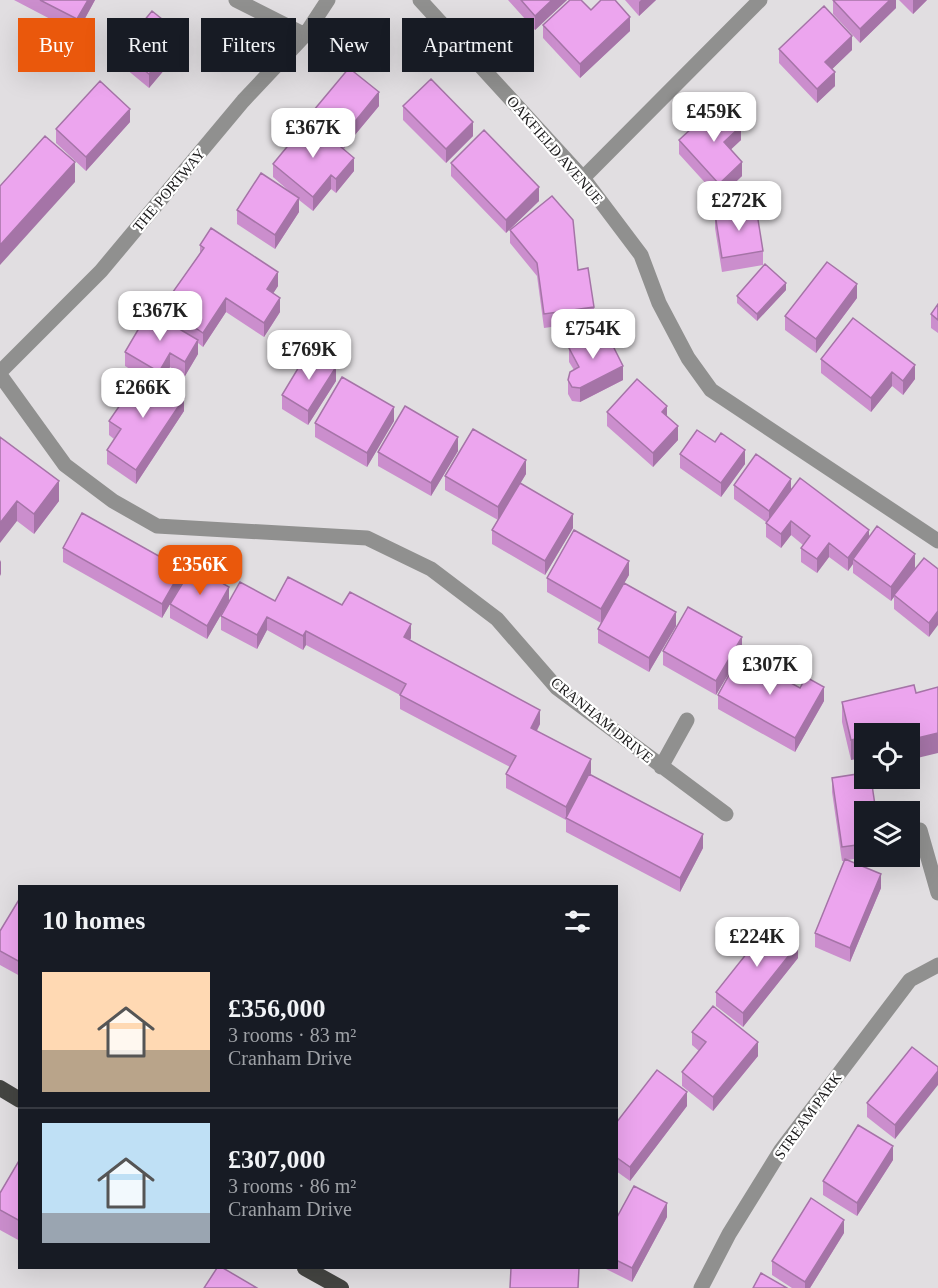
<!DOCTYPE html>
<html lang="en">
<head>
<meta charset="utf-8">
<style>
  body { margin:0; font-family:"Times New Roman",serif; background:#242831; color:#f1f3f6; height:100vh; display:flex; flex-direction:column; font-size:22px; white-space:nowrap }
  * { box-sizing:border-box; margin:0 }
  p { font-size:20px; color:#9ea1a6 }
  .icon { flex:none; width:33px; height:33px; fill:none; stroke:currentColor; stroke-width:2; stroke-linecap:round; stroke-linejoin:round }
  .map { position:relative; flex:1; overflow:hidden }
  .drawer { position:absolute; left:18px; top:885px; width:600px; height:384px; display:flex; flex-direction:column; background:#171b24; border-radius:0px; box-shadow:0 6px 24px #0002 }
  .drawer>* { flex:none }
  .guide { position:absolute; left:18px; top:18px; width:600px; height:54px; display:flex; gap:12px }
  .controls { position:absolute; left:854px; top:723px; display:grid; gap:12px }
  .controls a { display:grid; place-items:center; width:66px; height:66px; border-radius:0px; background:#171b24; box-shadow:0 6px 24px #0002; font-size:30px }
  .price { position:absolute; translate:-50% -51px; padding:0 14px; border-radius:12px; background:#fff; color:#222; font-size:20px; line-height:39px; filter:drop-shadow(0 2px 3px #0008) }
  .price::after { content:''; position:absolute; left:50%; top:36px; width:18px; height:14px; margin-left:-9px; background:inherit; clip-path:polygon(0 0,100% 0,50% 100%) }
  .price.on { background:#ea580c; color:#fff }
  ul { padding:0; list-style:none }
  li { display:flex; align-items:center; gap:18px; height:150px; padding:0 24px }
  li+li { border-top:2px solid #363941 }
  li span { display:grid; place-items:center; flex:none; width:168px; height:120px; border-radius:0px; color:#555 }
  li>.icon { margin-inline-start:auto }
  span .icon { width:72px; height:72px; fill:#fffc; stroke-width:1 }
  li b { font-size:26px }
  h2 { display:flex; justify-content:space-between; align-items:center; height:72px; padding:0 24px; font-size:26px }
  .tag { padding:0 21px; border-radius:0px; background:#171b24; box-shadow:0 6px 24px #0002; font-size:21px; line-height:54px }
  .tag.on { background:#ea580c; color:#fff }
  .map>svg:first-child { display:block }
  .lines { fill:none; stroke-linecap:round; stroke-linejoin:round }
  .minor { stroke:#90908f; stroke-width:15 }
  .trunk { stroke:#444542; stroke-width:16 }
  .wall { fill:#cb8ecd }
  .shaded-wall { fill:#a574a7 }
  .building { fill:#eca5ee; stroke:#a574a7; stroke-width:1.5 }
  .labels { text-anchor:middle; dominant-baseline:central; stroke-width:4.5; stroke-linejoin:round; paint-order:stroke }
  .street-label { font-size:15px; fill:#1a191a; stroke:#fff }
</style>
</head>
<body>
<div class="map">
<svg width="938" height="1288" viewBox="0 0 938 1288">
  <rect width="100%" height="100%" fill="#e1dee1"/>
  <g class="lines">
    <path class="minor" d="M 236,0 L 305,35
      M 420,0 L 583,178 L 641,255 L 659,303 L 688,358 L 711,390 L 938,541
      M 583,178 L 760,0
      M 0,372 L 101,271 L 243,101 L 305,35 L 328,0
      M 0,375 L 65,465 L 113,501 L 157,526 L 367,538 L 431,569 L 497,619 L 557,688 L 726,814
      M 661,767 L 687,720
      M 920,830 L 938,893
      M 701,1288 L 729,1234 L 781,1150 L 910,980 L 938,965"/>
    <path class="trunk" d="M 0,1088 L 20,1100
      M 305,1268 L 341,1288"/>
  </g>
  <path class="wall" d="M 14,0 L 95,0 L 77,33 Z
    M 508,0 L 567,0 L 535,30 Z
    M 625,0 L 656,0 L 639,16 Z
    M 833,0 L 896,0 L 896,8 L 860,43 L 833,14 Z
    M 899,0 L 927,0 L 913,14 Z
    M 543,25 L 630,31 L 580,78 L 543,38 Z
    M 182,49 L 149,88 L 120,64 L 120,50 Z
    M 779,49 L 852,50 L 832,69 L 835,86 L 817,103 L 779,63 Z
    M 379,106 L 344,148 L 354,171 L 336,193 L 331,189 L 313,211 L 299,200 L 299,212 L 275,249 L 237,224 L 237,210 L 289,191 L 273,177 L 273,164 L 314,124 L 314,110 Z
    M 403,106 L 473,136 L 446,163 L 403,120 Z
    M 130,122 L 86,171 L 56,143 L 56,129 Z
    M 679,140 L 741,140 L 731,149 L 742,176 L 719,198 L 679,154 Z
    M 451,163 L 539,201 L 506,233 L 451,176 Z
    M 715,214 L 763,251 L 763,265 L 722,272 L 715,228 Z
    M 510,230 L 578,270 L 594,307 L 594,321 L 544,328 L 537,276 L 510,243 Z
    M 200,245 L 278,286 L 273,293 L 280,312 L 264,337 L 226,312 L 203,347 L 198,343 L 198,354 L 185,376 L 170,367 L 161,382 L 184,411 L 136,484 L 107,464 L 107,450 L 114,439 L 109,435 L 109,421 L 140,375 L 125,366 L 125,352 L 163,319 L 163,306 L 200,253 Z
    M 786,290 L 757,321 L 737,303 L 737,296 Z
    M 857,298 L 816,353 L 785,330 L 785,316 Z
    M 938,304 L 938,333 L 931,328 L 931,314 Z
    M 853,318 L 915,379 L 903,395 L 892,386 L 871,412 L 821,373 L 821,359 Z
    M 569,348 L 623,380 L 580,402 L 572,401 L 568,394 L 568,380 L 574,370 L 569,362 Z
    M 336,381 L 308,425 L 282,409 L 282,395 Z
    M 607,412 L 667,417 L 678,440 L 653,467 L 607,426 Z
    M 394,421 L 367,467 L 315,437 L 315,423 Z
    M 0,437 L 59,501 L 34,534 L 17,521 Z
    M 458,451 L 431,496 L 378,466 L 378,452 Z
    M 680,454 L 745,464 L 721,497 L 680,468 Z
    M 526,474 L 520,483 L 573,528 L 545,575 L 492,544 L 492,530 L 498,520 L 445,490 L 445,476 Z
    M 734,485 L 791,489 L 915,568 L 938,569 L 929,637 L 894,609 L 894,597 L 891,601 L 853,573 L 853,564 L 848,571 L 829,557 L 817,573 L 801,562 L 801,548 L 803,545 L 791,535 L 781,548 L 766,537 L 766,522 L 734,499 Z
    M 63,548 L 182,583 L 162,618 L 63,562 Z
    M 629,575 L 624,583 L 676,626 L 649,672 L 598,643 L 598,629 L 601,623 L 547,592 L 547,578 Z
    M 229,601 L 207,639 L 170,618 L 170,604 Z
    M 275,601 L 342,605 L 411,638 L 410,640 L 540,724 L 537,731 L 591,773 L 590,775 L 703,848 L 680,892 L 566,832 L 566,820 L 506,788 L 506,774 L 510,767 L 400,709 L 400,695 L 306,645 L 303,650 L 267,630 L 257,649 L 221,630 L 221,616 Z
    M 663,651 L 742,651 L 716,695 L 663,665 Z
    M 916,693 L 864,734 L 864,757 L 851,760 L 842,722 L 842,702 Z
    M 718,695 L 824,701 L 795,752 L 718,709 Z
    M 832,778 L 864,812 L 864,856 L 872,856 L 848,860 L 881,888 L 850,962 L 815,947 L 815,933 L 844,861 L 842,861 L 832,792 Z
    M 20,898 L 20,976 L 0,965 L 0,931 Z
    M 798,958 L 743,1027 L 716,1006 L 716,992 Z
    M 692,1032 L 758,1056 L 713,1111 L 682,1086 L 682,1072 L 699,1051 L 692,1045 Z
    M 938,1067 L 895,1139 L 867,1117 L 867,1103 Z
    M 687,1106 L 630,1181 L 616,1171 L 616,1123 Z
    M 20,1159 L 20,1241 L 0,1230 L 0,1193 Z
    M 893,1160 L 857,1216 L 823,1195 L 823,1181 Z
    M 667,1217 L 632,1282 L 604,1268 L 616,1268 L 616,1219 Z
    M 844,1233 L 810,1288 L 792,1288 L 772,1275 L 772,1261 Z"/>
  <path class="shaded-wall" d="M 88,0 L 95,0 L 77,33 L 77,19 Z
    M 552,0 L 567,0 L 535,30 L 535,16 Z
    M 641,0 L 656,0 L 639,16 L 639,2 Z
    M 890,0 L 896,0 L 896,8 L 860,43 L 860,29 Z
    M 913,0 L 927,0 L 913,14 Z
    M 630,17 L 630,31 L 580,78 L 580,64 Z
    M 182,35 L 182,49 L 149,88 L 149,74 Z
    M 852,36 L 852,50 L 825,76 L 825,62 Z
    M 835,72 L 835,86 L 817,103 L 817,89 Z
    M 379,92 L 379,106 L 344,148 L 344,135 Z
    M 130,109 L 130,122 L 86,171 L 86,157 Z
    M 473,122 L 473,136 L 446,163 L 446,149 Z
    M 741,126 L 741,140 L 724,156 L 724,142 Z
    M 354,158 L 354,171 L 336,193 L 336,179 Z
    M 75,162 L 75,182 L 0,265 L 0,245 Z
    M 742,162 L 742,176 L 719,198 L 719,184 Z
    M 331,175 L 331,189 L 313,211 L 313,197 Z
    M 539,187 L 539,201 L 506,233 L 506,220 Z
    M 299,198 L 299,212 L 275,249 L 275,235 Z
    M 278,272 L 278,286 L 267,303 L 267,289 Z
    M 786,283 L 786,290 L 757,321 L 757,314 Z
    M 857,284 L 857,298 L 816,353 L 816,339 Z
    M 226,298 L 226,312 L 203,347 L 203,333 Z
    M 280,298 L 280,312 L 264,337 L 264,323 Z
    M 198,340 L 198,354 L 185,376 L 185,362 Z
    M 170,353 L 170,367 L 159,386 L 159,372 Z
    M 915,365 L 915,379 L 903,395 L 903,381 Z
    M 623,366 L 623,380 L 580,402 L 580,388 Z
    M 336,367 L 336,381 L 308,425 L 308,411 Z
    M 892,372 L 892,386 L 871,412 L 871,398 Z
    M 184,398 L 184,411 L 136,484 L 136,470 Z
    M 667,406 L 667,420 L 662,412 Z
    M 394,407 L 394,421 L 367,467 L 367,453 Z
    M 678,426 L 678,440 L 653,467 L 653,453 Z
    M 458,437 L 458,451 L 431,496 L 431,483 Z
    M 745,450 L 745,464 L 721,497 L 721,483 Z
    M 526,460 L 526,474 L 498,521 L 498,507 Z
    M 791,479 L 791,493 L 769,525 L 769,511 Z
    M 59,481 L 59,501 L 34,534 L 34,514 Z
    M 17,501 L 17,521 L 0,543 L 0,523 Z
    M 573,514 L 573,528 L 545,575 L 545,561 Z
    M 791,521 L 791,535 L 781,548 L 781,534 Z
    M 869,530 L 869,544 L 853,559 L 853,564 L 848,571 L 848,558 Z
    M 829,543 L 829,557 L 817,573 L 817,559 Z
    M 915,554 L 915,568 L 891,601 L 891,587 Z
    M 1,560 L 1,574 L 0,576 L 0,562 Z
    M 629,561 L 629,575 L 601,623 L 601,609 Z
    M 182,569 L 182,583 L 162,618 L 162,604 Z
    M 229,587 L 229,601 L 207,639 L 207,626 Z
    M 938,611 L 938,625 L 929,637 L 929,623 Z
    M 676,612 L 676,626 L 649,672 L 649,658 Z
    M 267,617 L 267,630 L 257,649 L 257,635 Z
    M 411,624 L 411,638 L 404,651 L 404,637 Z
    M 306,631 L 306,645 L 303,650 L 303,636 Z
    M 742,637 L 742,651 L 716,695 L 716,681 Z
    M 824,687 L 824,701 L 795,752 L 795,738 Z
    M 540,710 L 540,724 L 531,741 L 531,728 Z
    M 938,733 L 938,753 L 909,760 L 909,740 Z
    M 864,737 L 864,757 L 851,760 L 851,740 Z
    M 591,759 L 591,773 L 567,818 L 566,818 L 566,807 Z
    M 703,834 L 703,848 L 680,892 L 680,878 Z
    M 881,874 L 881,888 L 850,962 L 850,948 Z
    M 798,944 L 798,958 L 743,1027 L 743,1013 Z
    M 758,1042 L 758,1056 L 713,1111 L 713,1097 Z
    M 938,1071 L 938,1085 L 895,1139 L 895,1125 Z
    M 687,1092 L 687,1106 L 630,1181 L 630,1167 Z
    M 893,1146 L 893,1160 L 857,1216 L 857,1203 Z
    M 667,1203 L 667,1217 L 632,1282 L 632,1268 Z
    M 844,1220 L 844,1233 L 810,1288 L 805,1288 L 805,1282 Z"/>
  <path class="building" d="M 40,0 L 88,0 L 77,19 Z
    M 521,0 L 552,0 L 535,16 Z
    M 570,0 L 581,0 L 591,10 L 601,0 L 615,0 L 630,17 L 580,64 L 543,25 Z
    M 833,0 L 890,0 L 860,29 Z
    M 824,6 L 852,36 L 825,62 L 835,72 L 817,89 L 779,49 Z
    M 152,11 L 182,35 L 149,74 L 120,50 Z
    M 349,68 L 379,92 L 344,135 L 314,110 Z
    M 431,79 L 473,122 L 446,149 L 403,106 Z
    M 100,81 L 130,109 L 86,157 L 56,129 Z
    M 719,103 L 741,126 L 724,142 L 742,162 L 719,184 L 679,140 Z
    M 309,120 L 354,158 L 336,179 L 331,175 L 313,197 L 273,164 Z
    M 484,130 L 539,187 L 506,220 L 451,163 Z
    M 45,136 L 75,162 L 0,245 L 0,186 Z
    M 261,173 L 299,198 L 275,235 L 237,210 Z
    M 552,196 L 573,220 L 578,270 L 588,268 L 594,307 L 544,314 L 537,263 L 510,230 Z
    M 756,207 L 763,251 L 722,258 L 715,214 Z
    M 211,228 L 278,272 L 267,289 L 280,298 L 264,323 L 226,298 L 203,333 L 163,306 L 204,248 L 200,245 Z
    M 827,262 L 857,284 L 816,339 L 785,316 Z
    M 765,264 L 786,283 L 757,314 L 737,296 Z
    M 938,304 L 938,320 L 931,314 Z
    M 149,311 L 198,340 L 185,362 L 170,353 L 159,372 L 125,352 Z
    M 853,318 L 915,365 L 903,381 L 892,372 L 871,398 L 821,359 Z
    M 605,330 L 623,366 L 580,388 L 572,387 L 568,380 L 570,372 L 579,367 L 569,348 Z
    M 309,350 L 336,367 L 308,411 L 282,395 Z
    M 144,370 L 184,398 L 136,470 L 107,450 L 121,429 L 109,421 Z
    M 342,377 L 394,407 L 367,453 L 315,423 Z
    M 637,379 L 667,406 L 662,412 L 678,426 L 653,453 L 607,412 Z
    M 405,406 L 458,437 L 431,483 L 378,452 Z
    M 473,429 L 526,460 L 498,507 L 445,476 Z
    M 697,430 L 715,442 L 721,433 L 745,450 L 721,483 L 680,454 Z
    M 0,437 L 59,481 L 34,514 L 17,501 L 0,523 Z
    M 756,454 L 791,479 L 769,511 L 734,485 Z
    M 800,478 L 869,530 L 848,558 L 829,543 L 817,559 L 801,548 L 810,536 L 791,521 L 781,534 L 766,523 Z
    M 520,483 L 573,514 L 545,561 L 492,530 Z
    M 82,513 L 182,569 L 162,604 L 63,548 Z
    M 877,526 L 915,554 L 891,587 L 853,559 Z
    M 574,530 L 629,561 L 601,609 L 547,578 Z
    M 924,558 L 938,569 L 938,611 L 929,623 L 894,595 Z
    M 193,566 L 229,587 L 207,626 L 170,604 Z
    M 288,577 L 342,605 L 350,592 L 411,624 L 404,637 L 540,710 L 531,728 L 591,759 L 566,807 L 506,774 L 516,756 L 400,695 L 406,684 L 306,631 L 303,636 L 267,617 L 257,635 L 221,616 L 240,582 L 275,601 Z
    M 624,583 L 676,612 L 649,658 L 598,629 Z
    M 688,607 L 742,637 L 716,681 L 663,651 Z
    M 740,655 L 800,688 L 806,677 L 824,687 L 795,738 L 718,695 Z
    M 914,685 L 916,693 L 938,687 L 938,733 L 909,740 L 909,734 L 864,734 L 864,737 L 851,740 L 842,702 Z
    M 864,773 L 864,778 L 871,778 L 876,812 L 864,812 L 864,844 L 842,847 L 832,778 Z
    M 589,774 L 703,834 L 680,878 L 566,818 Z
    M 845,859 L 881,874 L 850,948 L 815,933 Z
    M 20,898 L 20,962 L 0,951 L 0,931 Z
    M 771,923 L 798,944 L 743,1013 L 716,992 Z
    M 713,1006 L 758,1042 L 713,1097 L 682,1072 L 706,1042 L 692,1032 Z
    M 912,1047 L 938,1067 L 938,1071 L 895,1125 L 867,1103 Z
    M 657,1070 L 687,1092 L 630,1167 L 616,1157 L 616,1123 Z
    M 858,1125 L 893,1146 L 857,1203 L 823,1181 Z
    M 20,1159 L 20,1221 L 0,1210 L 0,1193 Z
    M 634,1186 L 667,1203 L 632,1268 L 616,1260 L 616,1219 Z
    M 811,1198 L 844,1220 L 805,1282 L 772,1261 Z
    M 217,1268 L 223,1268 L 257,1288 L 204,1288 Z
    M 511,1268 L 579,1268 L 578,1288 L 510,1288 Z
    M 761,1273 L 787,1288 L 753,1288 Z"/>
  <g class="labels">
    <g class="street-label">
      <text transform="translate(555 150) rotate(49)">OAKFIELD AVENUE</text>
      <text transform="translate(169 190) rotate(-50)">THE PORTWAY</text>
      <text transform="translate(602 720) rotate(39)">CRANHAM DRIVE</text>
      <text transform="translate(808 1116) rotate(-54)">STREAM PARK</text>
    </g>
  </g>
</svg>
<div class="controls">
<a><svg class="icon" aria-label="locate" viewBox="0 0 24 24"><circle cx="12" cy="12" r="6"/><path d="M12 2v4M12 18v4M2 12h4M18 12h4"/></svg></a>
<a><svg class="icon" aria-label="layers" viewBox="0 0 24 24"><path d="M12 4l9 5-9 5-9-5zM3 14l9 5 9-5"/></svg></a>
</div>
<b class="price" style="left:714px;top:143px">£459K</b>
<b class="price" style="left:313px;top:159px">£367K</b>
<b class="price" style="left:739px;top:232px">£272K</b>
<b class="price" style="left:160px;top:342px">£367K</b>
<b class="price" style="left:593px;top:360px">£754K</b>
<b class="price" style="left:309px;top:381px">£769K</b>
<b class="price" style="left:143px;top:419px">£266K</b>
<b class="price on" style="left:200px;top:596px">£356K</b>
<b class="price" style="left:770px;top:696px">£307K</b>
<b class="price" style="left:757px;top:968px">£224K</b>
<div class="guide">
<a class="tag on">Buy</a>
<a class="tag">Rent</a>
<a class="tag">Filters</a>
<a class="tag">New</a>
<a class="tag">Apartment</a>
</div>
<section class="drawer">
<h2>10 homes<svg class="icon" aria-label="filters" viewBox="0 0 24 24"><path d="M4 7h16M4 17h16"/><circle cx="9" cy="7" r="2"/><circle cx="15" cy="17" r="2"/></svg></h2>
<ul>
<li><span style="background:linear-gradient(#ffd9b3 65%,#b9a48a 0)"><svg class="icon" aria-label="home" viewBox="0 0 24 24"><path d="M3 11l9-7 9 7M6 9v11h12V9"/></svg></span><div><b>£356,000</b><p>3 rooms · 83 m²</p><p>Cranham Drive</p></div></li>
<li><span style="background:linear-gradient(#bfe0f5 75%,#9aa5b1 0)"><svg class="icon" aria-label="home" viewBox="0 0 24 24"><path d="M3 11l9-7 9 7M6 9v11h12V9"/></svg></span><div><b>£307,000</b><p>3 rooms · 86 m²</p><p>Cranham Drive</p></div></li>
</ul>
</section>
</div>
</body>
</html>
